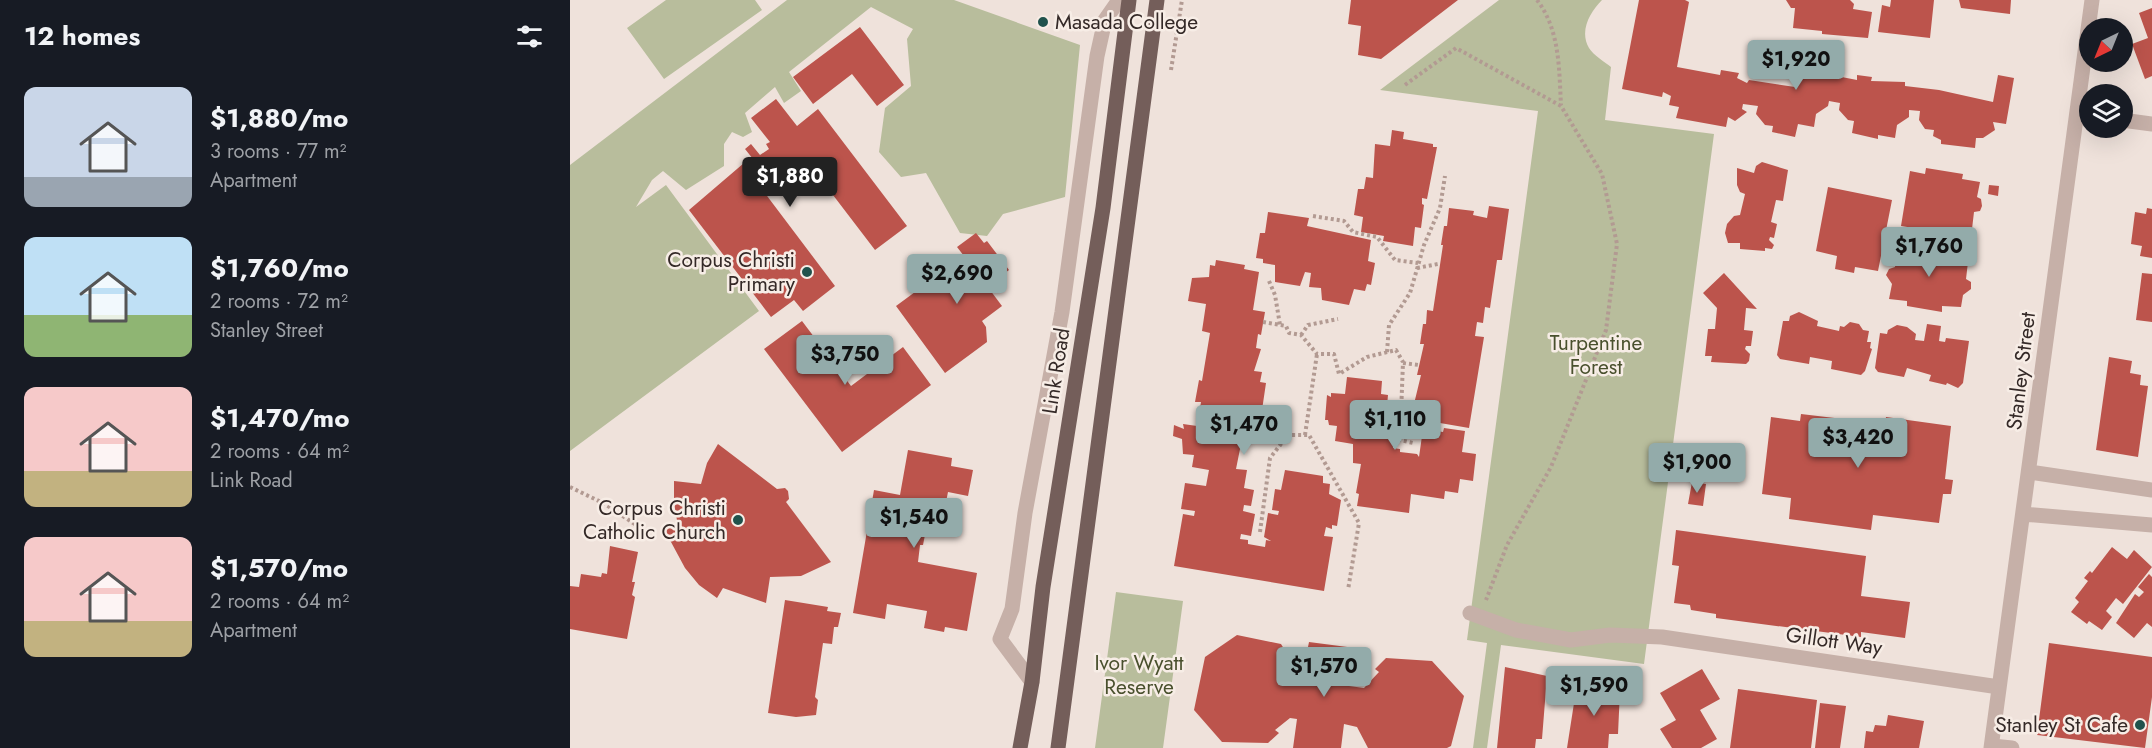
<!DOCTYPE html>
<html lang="en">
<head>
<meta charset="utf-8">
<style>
  body { margin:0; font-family:Jost,sans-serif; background:#242831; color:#f1f3f6; height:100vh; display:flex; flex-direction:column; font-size:22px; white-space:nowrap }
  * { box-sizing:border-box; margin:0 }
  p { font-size:20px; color:#9ea1a6 }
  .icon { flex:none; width:33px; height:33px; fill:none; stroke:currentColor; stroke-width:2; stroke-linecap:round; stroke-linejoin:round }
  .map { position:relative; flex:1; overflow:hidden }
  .drawer { display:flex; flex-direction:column; background:#171b24; width:570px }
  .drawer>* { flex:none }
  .needle { width:39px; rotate:223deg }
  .controls { position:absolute; left:1509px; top:18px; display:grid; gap:12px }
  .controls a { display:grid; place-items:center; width:54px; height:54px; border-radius:50%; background:#171b24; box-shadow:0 6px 24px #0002; font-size:30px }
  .price { position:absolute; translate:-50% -51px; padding:0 14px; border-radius:6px; background:#93abaa; color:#111; font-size:20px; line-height:39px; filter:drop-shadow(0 2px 3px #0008) }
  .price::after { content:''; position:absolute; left:50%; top:36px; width:18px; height:14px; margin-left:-9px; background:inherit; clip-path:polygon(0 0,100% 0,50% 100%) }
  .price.current { background:#222; color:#fff }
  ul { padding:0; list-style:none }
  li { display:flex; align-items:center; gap:18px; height:150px; padding:0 24px }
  li span { display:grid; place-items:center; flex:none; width:168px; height:120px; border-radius:12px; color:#555 }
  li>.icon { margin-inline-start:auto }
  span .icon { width:72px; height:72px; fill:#fffc; stroke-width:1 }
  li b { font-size:26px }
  h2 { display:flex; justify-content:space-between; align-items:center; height:72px; padding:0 24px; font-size:26px }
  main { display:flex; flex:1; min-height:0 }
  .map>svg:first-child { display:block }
  .green { fill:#b8bd9c }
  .building { fill:#bc544c }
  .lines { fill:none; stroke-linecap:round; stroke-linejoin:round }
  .path { stroke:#b29a92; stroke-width:4; stroke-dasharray:3 3; stroke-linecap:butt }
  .minor { stroke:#c6b0a8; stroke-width:15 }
  .major { stroke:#745e5a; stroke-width:15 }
  .poi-dot { fill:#20524c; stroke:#f7ede6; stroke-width:2 }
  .labels { text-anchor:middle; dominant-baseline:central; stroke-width:5; stroke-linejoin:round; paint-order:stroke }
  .poi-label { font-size:21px; fill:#342927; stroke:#f7ede6; text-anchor:end }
  .park-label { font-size:21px; fill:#49502d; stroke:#f7ede6 }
  .street-label { font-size:21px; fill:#342927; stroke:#f7ede6 }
</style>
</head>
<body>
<main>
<section class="drawer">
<h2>12 homes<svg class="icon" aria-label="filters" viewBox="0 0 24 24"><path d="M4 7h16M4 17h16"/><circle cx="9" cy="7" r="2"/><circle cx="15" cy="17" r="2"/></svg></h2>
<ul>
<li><span style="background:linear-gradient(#c9d6e8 75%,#9aa5b1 0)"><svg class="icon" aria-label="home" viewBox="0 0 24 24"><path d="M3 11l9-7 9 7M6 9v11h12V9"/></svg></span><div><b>$1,880/mo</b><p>3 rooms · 77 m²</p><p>Apartment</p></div></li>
<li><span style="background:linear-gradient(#bfe0f5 65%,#8fb573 0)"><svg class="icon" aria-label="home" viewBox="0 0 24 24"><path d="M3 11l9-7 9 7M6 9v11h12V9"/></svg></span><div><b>$1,760/mo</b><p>2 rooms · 72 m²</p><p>Stanley Street</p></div></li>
<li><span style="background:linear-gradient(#f6c9c9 70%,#c2b280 0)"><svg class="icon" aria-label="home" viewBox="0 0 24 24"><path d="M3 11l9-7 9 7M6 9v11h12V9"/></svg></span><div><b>$1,470/mo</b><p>2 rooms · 64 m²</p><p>Link Road</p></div></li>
<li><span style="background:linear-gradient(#f6c9c9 70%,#c2b280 0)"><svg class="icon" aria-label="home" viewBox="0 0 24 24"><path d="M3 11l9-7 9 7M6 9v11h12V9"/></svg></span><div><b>$1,570/mo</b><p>2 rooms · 64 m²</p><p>Apartment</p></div></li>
</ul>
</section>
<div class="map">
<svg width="1582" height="748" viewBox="0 0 1582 748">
  <rect width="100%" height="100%" fill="#efe2db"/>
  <path class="green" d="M 96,0 L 185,0 L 192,10 L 94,79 L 57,28 Z
    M 217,0 L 384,0 L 510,45 L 495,197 L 433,214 L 417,236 L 390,233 L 356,173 L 331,177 L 309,152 L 315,108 L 341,86 L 337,39 L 343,29 L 301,7 L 219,72 L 231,91 L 214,103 L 205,87 L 175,113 L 182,132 L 173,137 L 162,132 L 154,144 L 154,166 L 116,190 L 93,171 L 82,180 L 66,207 L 96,185 L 189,311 L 0,451 L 0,165 Z
    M 929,0 L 1032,0 C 1020,12 1009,31 1019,48 C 1023,55 1035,62 1041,67 L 1035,120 L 1144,134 L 1074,664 L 931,645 L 917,748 L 903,748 L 917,643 L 897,640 L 968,111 L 810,90 Z
    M 546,592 L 613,601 L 593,748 L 525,748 Z"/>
  <path class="building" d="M 781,0 L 888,0 L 811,59 L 788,55 L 791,26 L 778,24 Z
    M 1069,0 L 1115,0 L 1119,2 L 1107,67 L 1150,75 L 1151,70 L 1169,73 L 1167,78 L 1177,83 L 1179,80 L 1225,87 L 1227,71 L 1241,73 L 1241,71 L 1287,80 L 1287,75 L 1302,77 L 1301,81 L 1335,82 L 1335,86 L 1369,90 L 1423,102 L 1428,75 L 1444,78 L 1436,124 L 1423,122 L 1425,130 L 1413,138 L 1406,138 L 1405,148 L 1371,144 L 1371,140 L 1363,136 L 1364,130 L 1355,129 L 1349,120 L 1350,111 L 1339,110 L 1339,117 L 1327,125 L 1325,138 L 1308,135 L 1308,139 L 1282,133 L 1284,121 L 1278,120 L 1269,110 L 1270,103 L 1259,101 L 1258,106 L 1246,114 L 1244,127 L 1228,124 L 1225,137 L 1202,132 L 1203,126 L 1195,125 L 1186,114 L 1188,106 L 1173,104 L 1172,109 L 1177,112 L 1165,121 L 1158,117 L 1156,127 L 1106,118 L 1109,107 L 1099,105 L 1101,96 L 1093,92 L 1092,97 L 1052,89 Z
    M 1216,0 L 1280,0 L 1284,4 L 1283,9 L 1302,12 L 1298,38 L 1252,34 L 1252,31 L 1223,28 L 1225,8 L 1221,8 Z
    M 1321,0 L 1364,0 L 1360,38 L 1308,32 L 1312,5 L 1320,7 Z
    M 1389,0 L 1441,0 L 1440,14 L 1391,8 Z
    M 1582,8 L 1582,76 L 1575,79 L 1562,44 L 1578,38 L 1569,13 Z
    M 290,27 L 334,85 L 307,106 L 282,74 L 243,104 L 223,77 Z
    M 206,99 L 227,126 L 248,109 L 337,226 L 305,250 L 250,178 L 221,200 L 204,177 L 191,188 L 265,286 L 233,311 L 224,300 L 201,317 L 119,210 L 174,163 L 176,165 L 183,159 L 175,149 L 181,144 L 190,155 L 199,149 L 196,144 L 200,142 L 181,118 Z
    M 822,130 L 834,132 L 833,139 L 863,144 L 863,147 L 867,147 L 857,199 L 852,198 L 852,204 L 854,205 L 851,228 L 845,227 L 843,246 L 813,241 L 814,236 L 791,232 L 793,217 L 784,215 L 788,189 L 794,189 L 796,177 L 803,178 L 805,144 L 820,146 Z
    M 1192,162 L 1218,170 L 1213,201 L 1206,200 L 1201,222 L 1207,224 L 1204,238 L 1200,237 L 1199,240 L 1204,245 L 1202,249 L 1195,248 L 1195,251 L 1170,249 L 1170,243 L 1158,243 L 1155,233 L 1157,224 L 1164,216 L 1170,215 L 1175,194 L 1170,192 L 1167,185 L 1167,168 L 1184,173 L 1186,166 Z
    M 1356,168 L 1393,174 L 1392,179 L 1410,182 L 1407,197 L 1411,199 L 1412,206 L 1410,211 L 1404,212 L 1402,229 L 1394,236 L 1331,226 L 1340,171 L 1355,174 Z
    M 1419,185 L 1429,186 L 1428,196 L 1418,194 Z
    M 1258,187 L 1322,200 L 1308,271 L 1285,267 L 1284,273 L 1265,269 L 1267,256 L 1246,251 Z
    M 919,206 L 939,209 L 932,260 L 927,260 L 920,308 L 915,307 L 913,323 L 907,322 L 905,336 L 914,337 L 899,428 L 870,423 L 869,430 L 845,426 L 849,405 L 844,404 L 851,375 L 847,375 L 854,344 L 850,344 L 853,324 L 856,324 L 857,310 L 863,311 L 873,245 L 871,245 L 874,226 L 877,226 L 879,208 L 904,211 L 903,215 L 917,218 Z
    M 1577,208 L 1582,209 L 1582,258 L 1570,256 L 1572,246 L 1561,244 L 1565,212 L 1576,214 Z
    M 698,212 L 739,218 L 737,226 L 801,240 L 798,261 L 805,263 L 801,285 L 797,284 L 795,291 L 784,289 L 779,305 L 752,300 L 751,288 L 739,287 L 741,273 L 735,272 L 730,286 L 705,282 L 705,265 L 693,263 L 693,259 L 686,258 L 690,233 L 695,233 Z
    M 406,233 L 414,243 L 417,241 L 439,270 L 417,286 L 432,306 L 412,321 L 416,327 L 417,342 L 375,373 L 326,306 L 394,256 L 387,247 Z
    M 1328,245 L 1393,253 L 1398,262 L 1396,279 L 1401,282 L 1401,289 L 1393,295 L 1391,307 L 1372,306 L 1372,312 L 1337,306 L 1337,301 L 1319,299 L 1322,284 L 1316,275 L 1319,269 L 1325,267 Z
    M 646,260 L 675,265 L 674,269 L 689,272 L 683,310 L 695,312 L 691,335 L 688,334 L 686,348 L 691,349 L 684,371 L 692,372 L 690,382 L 696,383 L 692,410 L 687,409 L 686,412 L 691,412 L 685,441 L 672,439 L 666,469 L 677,470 L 674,488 L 684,490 L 681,506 L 674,505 L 673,511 L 685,514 L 681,536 L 671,534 L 670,539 L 678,540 L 678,544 L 695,547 L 696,540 L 701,541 L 694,537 L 698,513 L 708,515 L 709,511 L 702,510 L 705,489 L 711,490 L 715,470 L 753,476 L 753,483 L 760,484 L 759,494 L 771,500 L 767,526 L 762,525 L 762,529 L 756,527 L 754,536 L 763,537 L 754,591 L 604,566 L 613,514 L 624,516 L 625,511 L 611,509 L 615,483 L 636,486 L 639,470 L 622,467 L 624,455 L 613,454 L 612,439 L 603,436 L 604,425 L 614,429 L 613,424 L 627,426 L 631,402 L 625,402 L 629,380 L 632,381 L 640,333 L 632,331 L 636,304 L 618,301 L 622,278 L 639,277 L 640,265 L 645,266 Z
    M 1154,273 L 1187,309 L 1176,308 L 1174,330 L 1183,331 L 1181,346 L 1176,346 L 1175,349 L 1180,354 L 1179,361 L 1176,364 L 1141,362 L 1142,356 L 1135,356 L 1138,329 L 1145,329 L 1147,308 L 1133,293 Z
    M 1572,273 L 1582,274 L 1582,322 L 1566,320 Z
    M 1229,312 L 1248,321 L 1247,326 L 1269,331 L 1270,326 L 1274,327 L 1280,322 L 1289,324 L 1293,330 L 1299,331 L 1297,342 L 1301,342 L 1300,348 L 1302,349 L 1295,371 L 1291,375 L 1261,369 L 1262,361 L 1240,357 L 1239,364 L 1210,359 L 1207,355 L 1213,321 L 1219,321 L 1220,316 Z
    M 232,321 L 281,386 L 333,347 L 361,385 L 272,452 L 194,349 Z
    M 1357,324 L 1371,326 L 1369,341 L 1375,342 L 1376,338 L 1399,341 L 1393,383 L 1388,388 L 1377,383 L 1376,385 L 1359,381 L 1361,375 L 1337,368 L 1334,377 L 1308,372 L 1305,368 L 1310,333 L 1317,334 L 1318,330 L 1327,325 L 1337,327 L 1346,334 L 1345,340 L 1354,341 Z
    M 1539,357 L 1562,361 L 1560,373 L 1571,375 L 1570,385 L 1578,386 L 1568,457 L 1526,450 Z
    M 777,377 L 812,381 L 811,394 L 818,395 L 817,406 L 827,407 L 823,448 L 830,449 L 830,452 L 847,454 L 849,457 L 853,429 L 873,432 L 874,428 L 895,431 L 892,452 L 906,454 L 903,481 L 890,479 L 888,493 L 875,491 L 874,499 L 841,494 L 839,513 L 787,506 L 789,494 L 786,493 L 791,464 L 783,463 L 783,444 L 765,441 L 767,426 L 759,425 L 758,420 L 755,420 L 757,395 L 761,397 L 761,393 L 775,394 Z
    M 1231,414 L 1315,424 L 1316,417 L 1381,426 L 1375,479 L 1383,480 L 1381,494 L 1373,494 L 1369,523 L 1303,515 L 1301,530 L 1219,519 L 1221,498 L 1192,494 L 1201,417 L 1230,421 Z
    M 148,444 L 207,489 L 215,488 L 218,491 L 219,499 L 216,502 L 261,562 L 231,576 L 200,577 L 196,603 L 153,588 L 147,598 L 129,585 L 115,568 L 94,529 L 108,526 L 104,503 L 104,481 L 131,484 L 137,463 Z
    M 338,450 L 382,458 L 381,466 L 403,470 L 398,496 L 378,492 L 375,507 L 361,504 L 353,545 L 350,545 L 348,562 L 407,573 L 397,631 L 375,627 L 374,632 L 354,628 L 357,611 L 317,604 L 315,619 L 283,613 L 304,490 L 330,495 Z
    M 1122,482 L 1136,484 L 1133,506 L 1118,504 Z
    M 1106,530 L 1296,556 L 1291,596 L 1340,602 L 1335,638 L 1291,632 L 1291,637 L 1146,618 L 1146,614 L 1121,610 L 1120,605 L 1104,603 L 1109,566 L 1102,565 Z
    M 40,546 L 68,552 L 62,582 L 65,582 L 62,595 L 65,597 L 57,639 L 0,629 L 0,586 L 9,587 L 11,574 L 31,577 L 32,573 L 37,574 Z
    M 1542,547 L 1557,559 L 1564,550 L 1582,567 L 1553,604 L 1546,598 L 1536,611 L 1542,617 L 1532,630 L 1519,621 L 1517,624 L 1501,612 L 1509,602 L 1505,598 L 1518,581 L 1514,578 L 1520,571 L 1522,573 Z
    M 1579,574 L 1582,577 L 1582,627 L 1577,623 L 1564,638 L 1546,623 L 1565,594 L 1569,597 L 1574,592 L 1568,587 Z
    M 215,600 L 258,607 L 257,611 L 271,613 L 268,627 L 264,627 L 262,644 L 253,643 L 245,697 L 248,700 L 246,715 L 226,717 L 198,713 Z
    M 667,635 L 711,644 L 719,657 L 715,659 L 726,679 L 734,680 L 735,666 L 731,664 L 734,648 L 738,647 L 739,642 L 785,648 L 779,686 L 794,688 L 809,672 L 805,669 L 816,658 L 862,661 L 894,696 L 881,746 L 877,748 L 798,748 L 787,727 L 774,724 L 771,748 L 723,748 L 727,719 L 720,718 L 705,730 L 709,733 L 698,743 L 652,742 L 624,710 L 635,657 Z
    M 1479,643 L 1582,657 L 1582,697 L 1575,748 L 1467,735 Z
    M 935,667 L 977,676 L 972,739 L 966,739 L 965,748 L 927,748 Z
    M 1132,669 L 1150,699 L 1130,710 L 1147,739 L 1131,748 L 1102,748 L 1090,729 L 1106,720 L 1090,693 Z
    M 1007,684 L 1050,690 L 1048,734 L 1039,734 L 1038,748 L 997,748 Z
    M 1168,689 L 1247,700 L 1241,748 L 1160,748 Z
    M 1250,703 L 1276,706 L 1270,748 L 1245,748 Z
    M 1318,715 L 1354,721 L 1349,748 L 1294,748 L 1296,731 L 1303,732 L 1305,725 L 1316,726 Z"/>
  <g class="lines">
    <path class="path" d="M 967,0 C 990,30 989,69 991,105
      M 601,70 L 612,0
      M 835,85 L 886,48 L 991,106 L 1032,174 L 1047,244 L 1036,330 L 981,467 L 937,545 L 916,600
      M 743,216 L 774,221 L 783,232 L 807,237 L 825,260 L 848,263
      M 847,268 L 868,264
      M 699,281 L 705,295 L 710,325
      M 693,322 L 716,326 L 719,333 L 731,335 L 747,354 L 764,354 L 769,374 L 797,357 L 826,350 L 833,362 L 830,440 L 843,443
      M 731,335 L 738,325 L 768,319
      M 817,352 L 819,325 L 840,293 L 854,245 L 870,208 L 875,176
      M 833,363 L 849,365
      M 701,415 L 716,438
      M 735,435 L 747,354
      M 0,487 L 35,504 L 75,531
      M 690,532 L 700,458 L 718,435 L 739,435 L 789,523 L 778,590"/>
    <path class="minor" d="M 1552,120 L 1582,124
      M 1459,472 L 1582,490
      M 1453,514 L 1582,525
      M 900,613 L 946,630 L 1001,640 L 1040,635 L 1092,637 L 1429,687
      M 462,682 L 430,639 L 442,609 L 455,513 L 492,312 L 527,56 L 535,20 L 549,0
      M 1422,746 L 1442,748
      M 1421,748 L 1522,0"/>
    <path class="major" d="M 450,748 L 462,682 L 473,587 L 533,208 L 559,0
      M 488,748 L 587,0"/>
  </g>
  <g class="poi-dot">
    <circle cx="473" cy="22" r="6"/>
    <circle cx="237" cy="272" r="6"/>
    <circle cx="168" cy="520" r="6"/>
    <circle cx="1570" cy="725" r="6"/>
  </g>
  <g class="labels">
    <g class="poi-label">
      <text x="485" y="22" text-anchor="start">Masada College</text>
      <text x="225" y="260">Corpus Christi<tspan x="225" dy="24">Primary</tspan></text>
      <text x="156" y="508">Corpus Christi<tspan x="156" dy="24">Catholic Church</tspan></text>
      <text x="1558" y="725">Stanley St Cafe</text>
    </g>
    <g class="park-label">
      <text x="1026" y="343">Turpentine<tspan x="1026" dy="24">Forest</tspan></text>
      <text x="569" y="663">Ivor Wyatt<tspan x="569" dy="24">Reserve</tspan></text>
    </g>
    <g class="street-label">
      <text transform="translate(486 371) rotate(-81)">Link Road</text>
      <text transform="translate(1451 371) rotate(-83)">Stanley Street</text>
      <text transform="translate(1264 641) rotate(8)">Gillott Way</text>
    </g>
  </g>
</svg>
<div class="controls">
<a><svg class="needle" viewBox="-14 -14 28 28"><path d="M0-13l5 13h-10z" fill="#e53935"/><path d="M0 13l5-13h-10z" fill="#9ea1a6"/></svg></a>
<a><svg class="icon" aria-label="layers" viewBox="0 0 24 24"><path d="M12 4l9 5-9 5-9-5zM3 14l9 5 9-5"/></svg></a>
</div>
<b class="price" style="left:1226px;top:91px">$1,920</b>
<b class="price current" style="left:220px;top:208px">$1,880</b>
<b class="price" style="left:1359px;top:278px">$1,760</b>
<b class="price" style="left:387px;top:305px">$2,690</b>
<b class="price" style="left:275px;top:386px">$3,750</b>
<b class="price" style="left:825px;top:451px">$1,110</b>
<b class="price" style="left:674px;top:456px">$1,470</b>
<b class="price" style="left:1288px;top:469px">$3,420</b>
<b class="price" style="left:1127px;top:494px">$1,900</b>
<b class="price" style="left:344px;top:549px">$1,540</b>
<b class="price" style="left:754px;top:698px">$1,570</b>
<b class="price" style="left:1024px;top:717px">$1,590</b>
</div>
</main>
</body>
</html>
